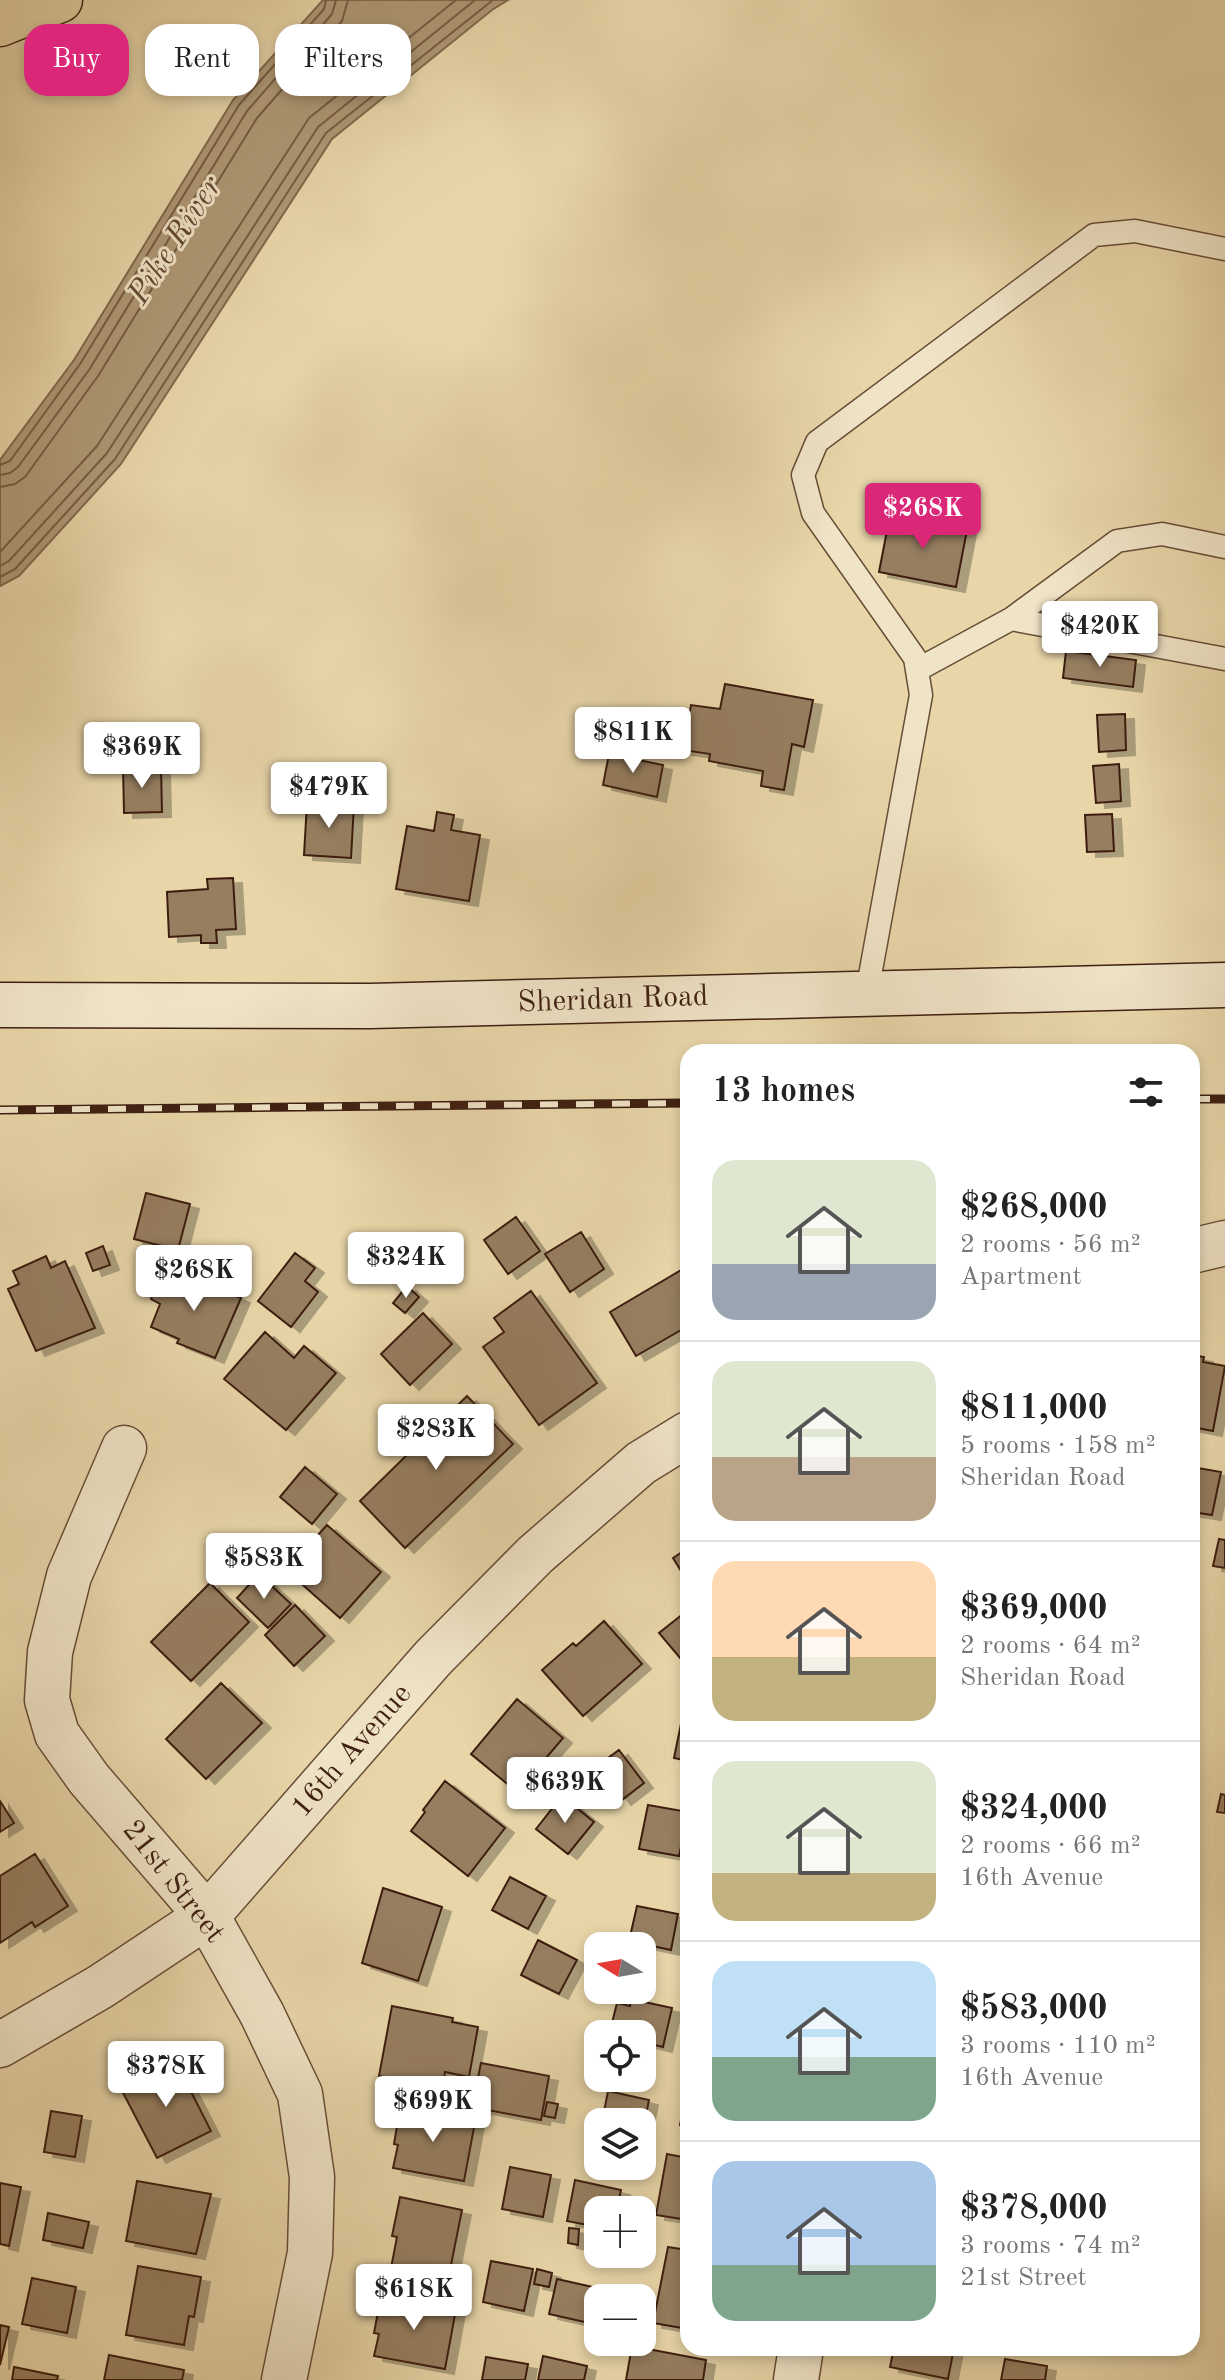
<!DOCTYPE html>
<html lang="en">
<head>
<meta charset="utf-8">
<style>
  body { margin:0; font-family:"Old Standard TT",serif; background:#f2f2f2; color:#222; height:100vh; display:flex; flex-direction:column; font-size:30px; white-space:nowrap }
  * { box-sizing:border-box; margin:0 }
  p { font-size:26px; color:#767676 }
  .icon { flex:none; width:44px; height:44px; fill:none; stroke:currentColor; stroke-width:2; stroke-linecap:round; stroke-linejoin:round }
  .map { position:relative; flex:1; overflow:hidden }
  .drawer { position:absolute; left:680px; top:1044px; width:520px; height:1312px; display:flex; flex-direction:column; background:#fff; border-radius:24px; box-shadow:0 4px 12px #0003 }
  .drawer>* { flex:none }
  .guide { position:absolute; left:24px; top:24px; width:536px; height:72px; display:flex; gap:16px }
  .needle { width:52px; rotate:281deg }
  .buttons { position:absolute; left:584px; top:1932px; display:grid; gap:16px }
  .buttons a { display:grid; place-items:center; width:72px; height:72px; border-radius:16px; background:#fff; box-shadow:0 4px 12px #0003; font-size:40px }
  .price { position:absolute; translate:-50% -68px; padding:0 18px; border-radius:8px; background:#fff; color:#222; font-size:26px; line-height:52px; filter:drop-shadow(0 2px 4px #0008) }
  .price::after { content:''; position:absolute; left:50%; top:48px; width:24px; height:18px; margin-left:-12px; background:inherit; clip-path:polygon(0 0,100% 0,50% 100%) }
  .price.current { background:#db2777; color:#fff }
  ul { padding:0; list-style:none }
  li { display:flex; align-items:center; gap:24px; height:200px; padding:0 32px }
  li+li { border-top:2px solid #e0e0e0 }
  li span { display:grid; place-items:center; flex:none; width:224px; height:160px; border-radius:24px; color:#555 }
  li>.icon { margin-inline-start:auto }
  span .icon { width:96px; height:96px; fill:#fffc; stroke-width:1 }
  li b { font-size:34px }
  h2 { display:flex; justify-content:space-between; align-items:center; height:96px; padding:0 32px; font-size:34px }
  .chip { padding:0 28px; border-radius:24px; background:#fff; box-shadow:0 4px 12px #0003; font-size:28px; line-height:72px }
  .chip.current { background:#db2777; color:#fff }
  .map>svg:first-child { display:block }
  .water { fill:#ae9875; stroke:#81684d; stroke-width:2 }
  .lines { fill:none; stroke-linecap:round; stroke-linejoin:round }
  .shore { stroke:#765c43; stroke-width:2 }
  .building { fill:#967e60; stroke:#3e1f11; stroke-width:2; filter:url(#shadow) }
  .lane-casing { stroke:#684d37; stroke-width:25 }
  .street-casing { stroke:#684d37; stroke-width:47 }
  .secondary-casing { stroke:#3e1f11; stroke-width:47 }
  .primary-casing { stroke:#3e1f11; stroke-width:47 }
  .lane { stroke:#f0e4c7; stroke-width:22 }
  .street { stroke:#f0e4c7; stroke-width:44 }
  .secondary { stroke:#f0e4c7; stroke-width:44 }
  .primary { stroke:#e8d6a9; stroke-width:44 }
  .rail-casing { stroke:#3e1f11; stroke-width:9 }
  .rail { stroke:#f0e4c7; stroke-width:6; stroke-dasharray:18; stroke-linecap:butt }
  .labels { text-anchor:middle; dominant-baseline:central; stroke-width:6; stroke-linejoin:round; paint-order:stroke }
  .street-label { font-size:30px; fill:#3e1f11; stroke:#f0e4c7 }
  .water-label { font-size:32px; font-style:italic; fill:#654934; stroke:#f0e4c7 }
</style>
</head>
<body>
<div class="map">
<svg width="1225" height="2380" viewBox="0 0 1225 2380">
  <defs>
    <filter id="shadow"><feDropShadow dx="9" dy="5" stdDeviation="0" flood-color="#0004"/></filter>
  </defs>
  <rect width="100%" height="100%" fill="#e8d6a9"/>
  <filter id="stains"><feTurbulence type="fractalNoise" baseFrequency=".0025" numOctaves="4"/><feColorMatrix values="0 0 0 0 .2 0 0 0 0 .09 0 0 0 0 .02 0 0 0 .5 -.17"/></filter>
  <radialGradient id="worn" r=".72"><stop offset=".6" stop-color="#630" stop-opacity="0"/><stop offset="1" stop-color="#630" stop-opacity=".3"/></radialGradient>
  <path class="water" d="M 323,0 L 508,0 L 492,10 L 332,139 L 121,464 L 19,576 L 0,586 L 0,460 L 74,360 L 233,100 Z"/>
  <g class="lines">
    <path class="shore" d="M 0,465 L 10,461 L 80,364 L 239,105 L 324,9 L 326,0
      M 0,475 L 10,473 L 18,467 L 89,370 L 247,111 L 332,14 L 336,0
      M 0,487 L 15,484 L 25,477 L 98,376 L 257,118 L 342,21 L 348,0
      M 0,552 L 97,446 L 309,118 L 456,0
      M 0,566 L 9,561 L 107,453 L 318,127 L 475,0
      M 0,577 L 15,569 L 115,459 L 326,133 L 493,0"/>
  </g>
  <path class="building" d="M 890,515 L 967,530 L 956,587 L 879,572 Z
    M 1066,651 L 1136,660 L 1133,687 L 1063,678 Z
    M 725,684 L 813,700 L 804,747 L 792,744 L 784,790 L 761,786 L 763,771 L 709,761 L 710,754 L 683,750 L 691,705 L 720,709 Z
    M 1125,714 L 1126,750 L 1099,752 L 1097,715 Z
    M 609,754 L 663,765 L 657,797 L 603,785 Z
    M 1119,764 L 1121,801 L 1096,803 L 1093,766 Z
    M 161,766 L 162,812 L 124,813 L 123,767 Z
    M 307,803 L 354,805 L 351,858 L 304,855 Z
    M 437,812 L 454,815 L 451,830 L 480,835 L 469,901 L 396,889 L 407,826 L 434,831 Z
    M 1112,814 L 1114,851 L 1087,852 L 1085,815 Z
    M 233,878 L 236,929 L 216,930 L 217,943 L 201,943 L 201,935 L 169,937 L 167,892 L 208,889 L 207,879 Z
    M 146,1193 L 190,1204 L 178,1250 L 134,1239 Z
    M 516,1217 L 540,1251 L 508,1274 L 484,1240 Z
    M 581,1232 L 604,1269 L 570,1292 L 545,1254 Z
    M 103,1246 L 110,1265 L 93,1271 L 86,1253 Z
    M 295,1253 L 315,1268 L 305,1281 L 318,1292 L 291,1327 L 258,1301 Z
    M 46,1256 L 51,1268 L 65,1261 L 95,1328 L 36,1351 L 8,1289 L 19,1284 L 13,1271 Z
    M 688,1266 L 688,1326 L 636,1356 L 610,1312 Z
    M 174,1271 L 241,1298 L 215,1358 L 177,1343 L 179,1339 L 151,1327 L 160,1304 L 151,1299 L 159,1279 L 169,1283 Z
    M 407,1286 L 419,1297 L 405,1313 L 393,1303 Z
    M 531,1291 L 597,1383 L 539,1425 L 483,1347 L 504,1332 L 494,1318 Z
    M 423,1313 L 452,1344 L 410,1385 L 381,1354 Z
    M 265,1332 L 294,1358 L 304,1346 L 336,1373 L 286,1430 L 224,1379 Z
    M 1192,1355 L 1204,1357 L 1203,1362 L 1225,1366 L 1213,1431 L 1192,1427 Z
    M 467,1396 L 513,1444 L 405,1548 L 360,1501 Z
    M 305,1467 L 337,1494 L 312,1524 L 280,1497 Z
    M 1192,1467 L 1221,1472 L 1212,1515 L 1192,1512 Z
    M 327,1525 L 381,1572 L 340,1618 L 286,1570 Z
    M 1219,1539 L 1225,1540 L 1225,1568 L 1213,1566 Z
    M 688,1548 L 688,1582 L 673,1558 Z
    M 259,1574 L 291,1604 L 268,1628 L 237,1598 Z
    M 210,1583 L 249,1622 L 191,1681 L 151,1642 Z
    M 295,1605 L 325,1636 L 294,1666 L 265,1635 Z
    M 688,1610 L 688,1664 L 686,1665 L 659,1633 Z
    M 604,1621 L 642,1664 L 583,1716 L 542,1670 L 573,1643 L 576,1646 Z
    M 221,1683 L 262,1723 L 206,1779 L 166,1739 Z
    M 517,1699 L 563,1738 L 517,1792 L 471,1754 Z
    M 682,1719 L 688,1721 L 688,1761 L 674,1758 Z
    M 619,1750 L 644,1783 L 622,1800 L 597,1766 Z
    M 445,1781 L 505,1828 L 468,1876 L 411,1831 L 425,1812 L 423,1810 Z
    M 1221,1794 L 1225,1795 L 1225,1813 L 1217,1812 Z
    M 562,1796 L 594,1822 L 568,1854 L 536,1829 Z
    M 0,1801 L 14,1823 L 0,1832 Z
    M 648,1805 L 688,1812 L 679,1856 L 639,1849 Z
    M 35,1854 L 68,1906 L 35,1927 L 32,1922 L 0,1943 L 0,1876 Z
    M 510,1877 L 546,1896 L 528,1929 L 492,1910 Z
    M 383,1888 L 442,1907 L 418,1981 L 362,1963 Z
    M 637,1906 L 678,1914 L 671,1950 L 629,1941 Z
    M 538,1940 L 577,1960 L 559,1994 L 521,1975 Z
    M 631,1999 L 672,2008 L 663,2047 L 642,2042 L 642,2034 L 610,2031 L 617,2003 L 630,2006 Z
    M 392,2006 L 453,2018 L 452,2022 L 478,2027 L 469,2077 L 445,2072 L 442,2089 L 379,2076 Z
    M 175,2060 L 211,2131 L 157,2158 L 120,2087 Z
    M 481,2063 L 549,2076 L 541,2120 L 472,2107 Z
    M 688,2085 L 688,2127 L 680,2125 Z
    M 608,2091 L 649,2100 L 642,2135 L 642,2122 L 602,2122 Z
    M 547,2102 L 558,2104 L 555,2118 L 544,2116 Z
    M 400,2108 L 475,2122 L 464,2181 L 393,2168 L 398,2145 L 394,2144 Z
    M 51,2111 L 82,2116 L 75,2157 L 44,2152 Z
    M 667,2154 L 688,2158 L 688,2220 L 656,2215 Z
    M 510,2167 L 551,2175 L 543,2217 L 502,2209 Z
    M 575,2180 L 621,2190 L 617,2210 L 598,2210 L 598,2227 L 567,2221 Z
    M 137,2181 L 211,2194 L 196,2254 L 126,2241 Z
    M 0,2183 L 21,2187 L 9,2246 L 0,2244 Z
    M 400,2197 L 462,2210 L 448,2280 L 391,2268 L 397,2237 L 392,2236 Z
    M 48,2213 L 89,2222 L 83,2248 L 43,2240 Z
    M 569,2228 L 579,2229 L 578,2245 L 568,2243 Z
    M 668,2247 L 688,2250 L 688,2329 L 653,2323 Z
    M 491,2261 L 533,2269 L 524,2311 L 483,2302 Z
    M 138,2266 L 201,2277 L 194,2317 L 189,2316 L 184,2345 L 126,2335 Z
    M 537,2269 L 552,2273 L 549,2287 L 534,2284 Z
    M 32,2278 L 76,2287 L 67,2333 L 22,2324 Z
    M 557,2279 L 624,2294 L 623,2298 L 598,2298 L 598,2325 L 549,2314 Z
    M 381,2296 L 456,2309 L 445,2369 L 374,2356 L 379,2334 L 374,2333 Z
    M 0,2325 L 9,2327 L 0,2365 Z
    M 632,2346 L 706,2360 L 703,2380 L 626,2380 Z
    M 894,2348 L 954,2348 L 948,2379 L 890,2367 Z
    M 109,2355 L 184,2370 L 182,2380 L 104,2380 Z
    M 543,2356 L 587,2366 L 584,2380 L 538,2380 Z
    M 486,2357 L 528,2364 L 525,2380 L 482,2380 Z
    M 1005,2359 L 1047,2366 L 1045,2380 L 1001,2380 Z
    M 14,2367 L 58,2376 L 57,2380 L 12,2380 Z"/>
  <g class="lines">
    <defs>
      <path id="lane" d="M 1011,619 L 1117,541 L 1162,534 L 1225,547
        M 917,670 L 1011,619 L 1225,659
        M 867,992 L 921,695 L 915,658 L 813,513 L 803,475 L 817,442 L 1094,235 L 1135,231 L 1225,249"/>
      <path id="street" d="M 1192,1251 L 1225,1243
        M 124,1448 L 69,1576 L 50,1652 L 47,1700 L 57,1734 L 89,1779 L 207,1916 L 262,2014 L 300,2094 L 312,2177 L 310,2253 L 284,2380
        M 0,2045 L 100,1987 L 207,1916 L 433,1658 L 535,1555 L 641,1463 L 688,1434
        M 796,2380 L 801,2348"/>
      <path id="secondary" d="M 0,1005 L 370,1006 L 1225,985"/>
      <path id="primary" d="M 0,24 L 60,0"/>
    </defs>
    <use href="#lane" class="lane-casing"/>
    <use href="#street" class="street-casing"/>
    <use href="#secondary" class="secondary-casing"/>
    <use href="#primary" class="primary-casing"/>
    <use href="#lane" class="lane"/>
    <use href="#street" class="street"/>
    <use href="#secondary" class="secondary"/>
    <use href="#primary" class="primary"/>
    <defs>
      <path id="rail" d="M 1192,1099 L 1225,1099
        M 0,1110 L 688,1103"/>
    </defs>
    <use href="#rail" class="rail-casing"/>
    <use href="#rail" class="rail"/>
  </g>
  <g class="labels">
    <g class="street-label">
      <text transform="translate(613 1000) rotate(-2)">Sheridan Road</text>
      <text transform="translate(352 1751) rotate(-49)">16th Avenue</text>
      <text transform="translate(173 1882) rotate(52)">21st Street</text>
    </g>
    <g class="water-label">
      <text transform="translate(176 241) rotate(-57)">Pike River</text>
    </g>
  </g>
  <rect width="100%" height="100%" filter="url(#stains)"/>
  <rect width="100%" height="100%" fill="url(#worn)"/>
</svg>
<div class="buttons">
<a><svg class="needle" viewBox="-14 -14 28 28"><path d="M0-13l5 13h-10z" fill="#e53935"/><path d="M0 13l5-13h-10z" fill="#767676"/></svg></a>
<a><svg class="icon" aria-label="locate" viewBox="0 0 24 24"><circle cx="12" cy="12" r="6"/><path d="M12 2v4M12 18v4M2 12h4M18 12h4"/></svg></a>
<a><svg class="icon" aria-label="layers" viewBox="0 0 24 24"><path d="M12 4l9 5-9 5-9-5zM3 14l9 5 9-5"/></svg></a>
<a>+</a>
<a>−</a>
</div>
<b class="price current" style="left:923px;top:551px">$268K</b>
<b class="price" style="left:1100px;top:669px">$420K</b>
<b class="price" style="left:633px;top:775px">$811K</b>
<b class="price" style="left:142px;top:790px">$369K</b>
<b class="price" style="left:329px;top:830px">$479K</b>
<b class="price" style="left:406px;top:1300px">$324K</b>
<b class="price" style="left:194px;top:1313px">$268K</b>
<b class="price" style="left:436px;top:1472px">$283K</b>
<b class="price" style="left:264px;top:1601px">$583K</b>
<b class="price" style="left:565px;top:1825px">$639K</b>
<b class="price" style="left:166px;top:2109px">$378K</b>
<b class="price" style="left:433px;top:2144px">$699K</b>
<b class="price" style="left:414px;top:2332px">$618K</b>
<div class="guide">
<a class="chip current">Buy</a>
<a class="chip">Rent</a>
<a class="chip">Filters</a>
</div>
<section class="drawer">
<h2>13 homes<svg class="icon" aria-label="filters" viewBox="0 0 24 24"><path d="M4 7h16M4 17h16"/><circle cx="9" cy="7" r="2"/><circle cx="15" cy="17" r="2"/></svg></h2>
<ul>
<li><span style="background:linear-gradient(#dfe7d0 65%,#9aa5b1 0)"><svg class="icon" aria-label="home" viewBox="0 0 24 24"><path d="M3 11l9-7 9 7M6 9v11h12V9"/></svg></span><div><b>$268,000</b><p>2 rooms · 56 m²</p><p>Apartment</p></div></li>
<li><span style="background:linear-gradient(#dfe7d0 60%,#b9a48a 0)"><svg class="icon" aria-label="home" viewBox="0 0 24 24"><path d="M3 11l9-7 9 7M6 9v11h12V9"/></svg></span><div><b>$811,000</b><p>5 rooms · 158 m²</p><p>Sheridan Road</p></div></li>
<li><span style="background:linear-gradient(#ffd9b3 60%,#c2b280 0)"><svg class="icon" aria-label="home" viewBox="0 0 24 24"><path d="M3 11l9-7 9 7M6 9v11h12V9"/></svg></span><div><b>$369,000</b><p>2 rooms · 64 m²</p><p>Sheridan Road</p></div></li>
<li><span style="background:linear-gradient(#dfe7d0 70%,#c2b280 0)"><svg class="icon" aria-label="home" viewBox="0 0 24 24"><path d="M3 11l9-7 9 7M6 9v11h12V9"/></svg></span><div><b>$324,000</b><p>2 rooms · 66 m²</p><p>16th Avenue</p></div></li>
<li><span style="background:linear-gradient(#bfe0f5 60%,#7fa58c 0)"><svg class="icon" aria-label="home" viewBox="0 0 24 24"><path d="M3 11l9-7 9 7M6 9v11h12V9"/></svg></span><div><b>$583,000</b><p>3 rooms · 110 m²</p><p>16th Avenue</p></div></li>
<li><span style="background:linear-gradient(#a9c7e8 65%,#7fa58c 0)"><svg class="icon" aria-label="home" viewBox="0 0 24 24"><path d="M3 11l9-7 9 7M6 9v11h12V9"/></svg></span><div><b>$378,000</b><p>3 rooms · 74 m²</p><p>21st Street</p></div></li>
</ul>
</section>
</div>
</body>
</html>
